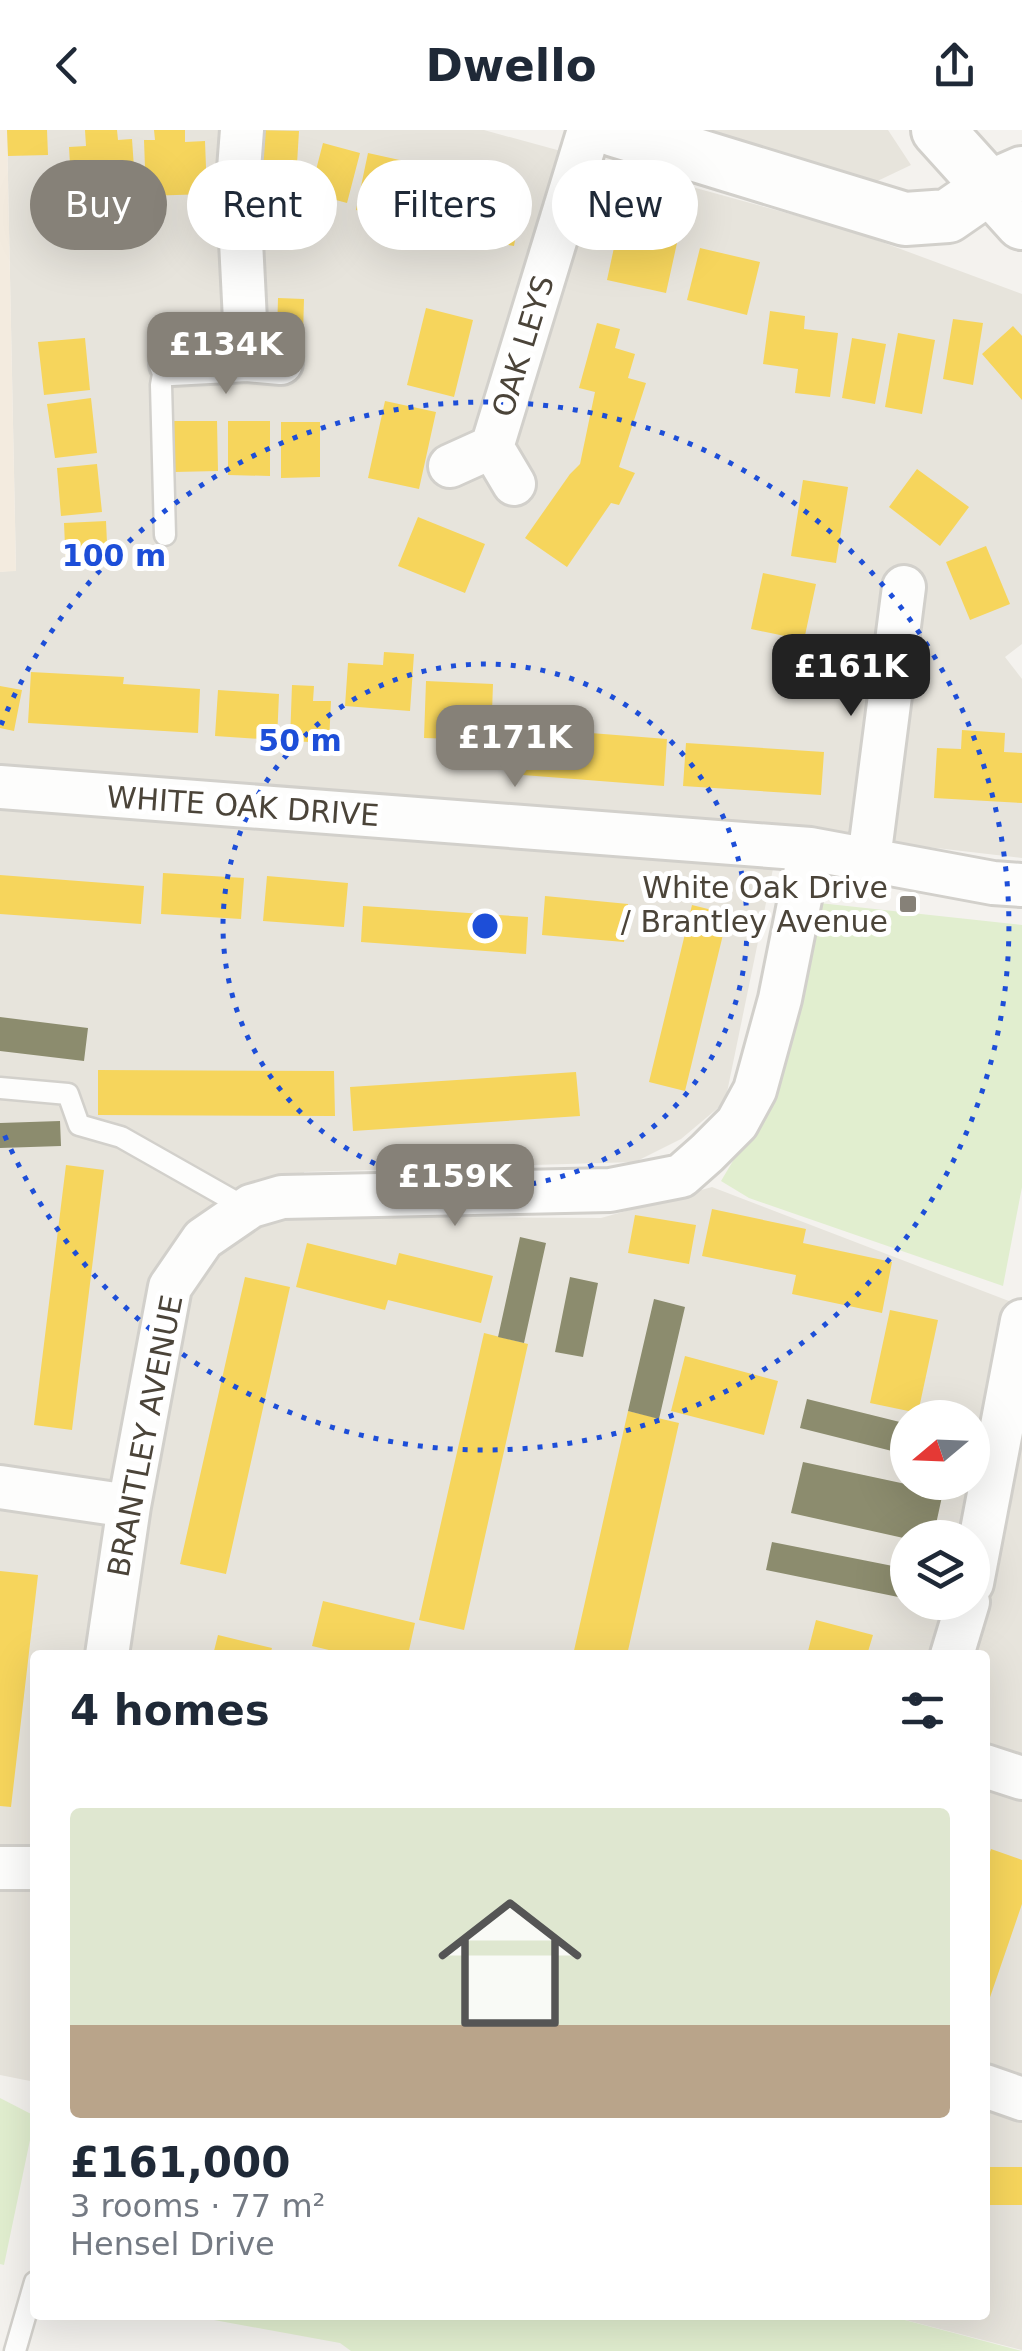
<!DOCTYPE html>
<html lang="en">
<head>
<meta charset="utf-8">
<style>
  body { margin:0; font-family:"DejaVu Sans",sans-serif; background:#f6f6f7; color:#1f2937; height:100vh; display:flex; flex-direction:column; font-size:38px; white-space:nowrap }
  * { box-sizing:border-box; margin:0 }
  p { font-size:32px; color:#747a83 }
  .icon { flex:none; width:55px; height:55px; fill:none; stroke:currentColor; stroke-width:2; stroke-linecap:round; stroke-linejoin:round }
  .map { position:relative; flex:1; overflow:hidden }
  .side { position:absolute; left:30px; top:1520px; width:960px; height:670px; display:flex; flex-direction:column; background:#fff; border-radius:10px; box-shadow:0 10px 40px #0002 }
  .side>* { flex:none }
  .banner { position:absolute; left:30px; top:30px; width:962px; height:90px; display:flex; gap:20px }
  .needle { width:65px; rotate:251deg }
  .controls { position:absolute; left:890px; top:1270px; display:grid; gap:20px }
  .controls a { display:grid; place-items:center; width:100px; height:100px; border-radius:50%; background:#fff; box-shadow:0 10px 40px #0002; font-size:50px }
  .price { position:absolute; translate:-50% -85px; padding:0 22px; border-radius:20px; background:#868178; color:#fff; font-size:32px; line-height:65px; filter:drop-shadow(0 2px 5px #0008) }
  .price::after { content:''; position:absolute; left:50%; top:60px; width:30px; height:22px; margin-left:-15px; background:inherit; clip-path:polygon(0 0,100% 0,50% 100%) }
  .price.on { background:#222; color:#fff }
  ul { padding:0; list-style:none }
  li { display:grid; align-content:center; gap:20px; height:530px; padding:0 40px }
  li+li { border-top:2px solid #e0e1e3 }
  li span { display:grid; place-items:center; height:310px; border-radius:10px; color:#555 }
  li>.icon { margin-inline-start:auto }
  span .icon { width:180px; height:180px; fill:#fffc; stroke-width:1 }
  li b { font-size:42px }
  h2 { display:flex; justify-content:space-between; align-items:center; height:120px; padding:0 40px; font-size:42px }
  .pill { padding:0 35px; border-radius:45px; background:#fff; box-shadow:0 10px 40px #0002; font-size:35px; line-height:90px }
  .pill.on { background:#868178; color:#fff }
  header { display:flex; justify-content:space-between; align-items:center; height:130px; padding:0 40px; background:#fff; font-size:45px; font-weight:600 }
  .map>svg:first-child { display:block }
  .residential { fill:#e7e4dc; fill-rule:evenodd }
  .commercial { fill:#f3ebdf }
  .green { fill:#e1eecf }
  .homes { fill:#f6d55c }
  .industry { fill:#8c8c6e }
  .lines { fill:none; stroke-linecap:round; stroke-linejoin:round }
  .service-casing { stroke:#d2d0cb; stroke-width:25 }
  .minor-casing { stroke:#d2d0cb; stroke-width:48 }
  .tertiary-casing { stroke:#d2d0cb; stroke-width:58 }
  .service { stroke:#fdfdfc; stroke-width:20 }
  .minor { stroke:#fdfdfc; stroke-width:42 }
  .tertiary { stroke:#fdfdfc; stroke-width:52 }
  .ring { fill:none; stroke:#1d4ed8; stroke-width:5; stroke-dasharray:5 10 }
  .poi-dot { fill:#868178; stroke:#fff; stroke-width:4 }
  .labels { text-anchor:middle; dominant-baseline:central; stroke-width:10; stroke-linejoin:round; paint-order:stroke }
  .street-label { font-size:30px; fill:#4b4439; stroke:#fff }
  .poi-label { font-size:30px; fill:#4b4439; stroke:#fff; text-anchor:end }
  .centre { fill:#1d4ed8; stroke:#fff; stroke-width:5 }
  .ring-label { font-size:30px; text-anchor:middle; font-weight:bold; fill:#1d4ed8; stroke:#fff; stroke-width:10; stroke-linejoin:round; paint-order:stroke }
</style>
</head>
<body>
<header><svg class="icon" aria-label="back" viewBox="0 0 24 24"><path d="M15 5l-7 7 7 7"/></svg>Dwello<svg class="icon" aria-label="share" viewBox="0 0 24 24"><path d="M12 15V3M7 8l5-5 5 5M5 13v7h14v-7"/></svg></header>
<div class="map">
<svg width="1022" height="2221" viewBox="0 0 1022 2221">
  <rect width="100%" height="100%" fill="#f4f2ee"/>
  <path class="residential" d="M 7,0 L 484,0 L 852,101 L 1022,164 L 1022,514 L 1005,527 L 1022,549 L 1022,728 L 781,700 L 725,972 L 681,1009 L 635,1032 L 304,1042 L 301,1086 L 601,1088 L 712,1057 L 1022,1176 L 1022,2220 L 886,2185 L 985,2185 L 985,1525 L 35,1525 L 35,1952 L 0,1945 L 0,442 L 16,440 ZM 908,1288 L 972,1288 L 972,1352 L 908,1352 ZM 908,1408 L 972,1408 L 972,1472 L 908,1472 Z
    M 678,0 L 888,0 L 911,35 L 869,55 Z"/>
  <path class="commercial" d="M 0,0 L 7,0 L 16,441 L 0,442 Z"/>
  <path class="green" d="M 810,772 L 1022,795 L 1022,1057 L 1003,1156 L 749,1068 L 721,1051 L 762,982 Z
    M 0,1968 L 35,1986 L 4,2135 L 0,2134 Z
    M 187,2185 L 886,2185 L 1022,2221 L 351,2221 L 340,2213 Z"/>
  <path class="homes" d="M 7,0 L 47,0 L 48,25 L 8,26 Z
    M 85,0 L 117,0 L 118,10 L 132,9 L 136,67 L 72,70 L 69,17 L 86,16 Z
    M 154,0 L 185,0 L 185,12 L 205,11 L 207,64 L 146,66 L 144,10 L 155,10 Z
    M 255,0 L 299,1 L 295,67 L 263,66 L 264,40 L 253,40 Z
    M 323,13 L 360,23 L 347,73 L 310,63 Z
    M 368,23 L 431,37 L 419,93 L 356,80 Z
    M 449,46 L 524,60 L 514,116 L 439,102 Z
    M 618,99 L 677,113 L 666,163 L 607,150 Z
    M 700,118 L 760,132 L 747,185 L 687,170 Z
    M 278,168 L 304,169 L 303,205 L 277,205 Z
    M 426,178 L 473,190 L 454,267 L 407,255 Z
    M 770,181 L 805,186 L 804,199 L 838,203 L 830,267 L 795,263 L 798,239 L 763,234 Z
    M 953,189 L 983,193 L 973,255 L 943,249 Z
    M 597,193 L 620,199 L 615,218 L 635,224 L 628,248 L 646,253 L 619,337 L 635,343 L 619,375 L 611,373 L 567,437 L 525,408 L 570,344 L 580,334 L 595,262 L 579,258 Z
    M 1013,196 L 1022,206 L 1022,270 L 982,224 Z
    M 898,203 L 935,210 L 922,284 L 885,277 Z
    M 85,208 L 90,260 L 44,265 L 38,212 Z
    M 852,208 L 886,214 L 875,274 L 842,268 Z
    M 91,268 L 97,323 L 55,328 L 47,274 Z
    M 385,271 L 436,282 L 419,359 L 368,348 Z
    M 173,291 L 217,291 L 218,341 L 174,342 Z
    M 228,291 L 270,291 L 270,346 L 228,345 Z
    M 281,292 L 320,292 L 320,347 L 281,348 Z
    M 97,334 L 102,382 L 61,386 L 57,338 Z
    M 917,339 L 969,377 L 940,416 L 889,377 Z
    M 803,350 L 848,357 L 836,433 L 791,426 Z
    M 418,387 L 485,414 L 465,463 L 398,436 Z
    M 106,391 L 108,436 L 66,438 L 64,393 Z
    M 986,416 L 1010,474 L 970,490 L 946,432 Z
    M 763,443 L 816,454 L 804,510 L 751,499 Z
    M 384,522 L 414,524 L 410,581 L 345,576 L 348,533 L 383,535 Z
    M 31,542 L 124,547 L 123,554 L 200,559 L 198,603 L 28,593 Z
    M 426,551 L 493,554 L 491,610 L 424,608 Z
    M 292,555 L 314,556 L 313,571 L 331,571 L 329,613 L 290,611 Z
    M 0,556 L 22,560 L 14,601 L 0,598 Z
    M 218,560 L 279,564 L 277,610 L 215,606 Z
    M 527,598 L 667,609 L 664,656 L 523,645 Z
    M 962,600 L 1005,603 L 1004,622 L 1022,623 L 1022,673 L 934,668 L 937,618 L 961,619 Z
    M 686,613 L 824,622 L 821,665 L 683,656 Z
    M 163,743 L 244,748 L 241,789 L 161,784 Z
    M 0,745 L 144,756 L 141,794 L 0,784 Z
    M 267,746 L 348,753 L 344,797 L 263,791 Z
    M 545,766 L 628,774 L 624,812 L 542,805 Z
    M 692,775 L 728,784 L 685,961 L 649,952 Z
    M 363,776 L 528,787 L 526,824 L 361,812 Z
    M 98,940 L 334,941 L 335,986 L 98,985 Z
    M 576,942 L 580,986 L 353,1001 L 350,957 Z
    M 66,1035 L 104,1040 L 72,1300 L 34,1295 Z
    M 712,1079 L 806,1099 L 803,1113 L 892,1132 L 882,1183 L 792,1164 L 796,1145 L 702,1126 Z
    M 635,1085 L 696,1095 L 689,1134 L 628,1123 Z
    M 307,1113 L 396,1135 L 399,1123 L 493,1146 L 481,1193 L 388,1170 L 385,1180 L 296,1157 Z
    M 245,1147 L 290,1157 L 226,1444 L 180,1434 Z
    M 890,1180 L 938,1190 L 918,1283 L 870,1273 Z
    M 484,1203 L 528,1214 L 464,1500 L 419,1490 Z
    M 685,1226 L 778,1251 L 764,1305 L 671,1281 Z
    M 628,1281 L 679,1293 L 627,1525 L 573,1525 Z
    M 0,1441 L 38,1445 L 11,1677 L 0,1676 Z
    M 323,1471 L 415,1493 L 408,1525 L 350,1525 L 312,1516 Z
    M 816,1490 L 873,1505 L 867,1525 L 807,1525 Z
    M 218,1505 L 272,1518 L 270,1525 L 213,1525 Z
    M 991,1719 L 1022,1730 L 1022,1774 L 986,1879 L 985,1737 Z
    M 985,2037 L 1022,2037 L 1022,2075 L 985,2075 Z"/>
  <path class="industry" d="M 0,887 L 88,898 L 84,931 L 0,921 Z
    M 60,991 L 61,1016 L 0,1018 L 0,993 Z
    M 520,1107 L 546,1113 L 524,1213 L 498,1207 Z
    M 570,1147 L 598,1153 L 583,1227 L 555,1222 Z
    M 654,1169 L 685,1177 L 659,1289 L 628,1281 Z
    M 807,1269 L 908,1294 L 908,1325 L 800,1298 Z
    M 803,1332 L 943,1362 L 933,1408 L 908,1409 L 791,1383 Z
    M 772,1412 L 908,1439 L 908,1469 L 766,1440 Z"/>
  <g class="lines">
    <defs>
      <path id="service" d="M 165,405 L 161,255 L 163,244 L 171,234
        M 0,958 L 68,964 L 79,995 L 121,1007 L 248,1079
        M 15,2221 L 35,2152"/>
      <path id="minor" d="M 242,0 L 238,52 L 247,230
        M 171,234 L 247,230 L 281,233
        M 492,317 L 589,0
        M 450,336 L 492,317 L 514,354
        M 0,657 L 810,719 L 993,753 L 1022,755
        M 869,729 L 904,457
        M 0,1357 L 129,1376
        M 972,1453 L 1022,1191
        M 107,1525 L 129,1376 L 170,1157 L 203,1109 L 251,1076 L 282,1067 L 610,1060 L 681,1046 L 707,1023 L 737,993 L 755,960 L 780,869 L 810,719
        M 952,1525 L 968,1472
        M 985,1636 L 1022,1648
        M 0,1738 L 35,1738
        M 985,1956 L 1022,1969"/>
      <path id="tertiary" d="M 614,0 L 905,89 L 948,86 L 990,57 L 1022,43
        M 938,0 L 1022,93"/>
    </defs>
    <use href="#service" class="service-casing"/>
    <use href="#minor" class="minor-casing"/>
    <use href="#tertiary" class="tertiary-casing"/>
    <use href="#service" class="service"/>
    <use href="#minor" class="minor"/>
    <use href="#tertiary" class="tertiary"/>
  </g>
  <g class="ring">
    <circle cx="485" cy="796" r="262"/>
    <path d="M1 595A524 524 0 1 1 1 997"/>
  </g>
  <rect class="poi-dot" x="898" y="764" width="20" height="20" rx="5"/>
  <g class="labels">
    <g class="street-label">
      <text transform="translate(523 216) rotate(-73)">OAK LEYS</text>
      <text transform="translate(243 676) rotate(4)">WHITE OAK DRIVE</text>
      <text transform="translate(145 1306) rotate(-79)">BRANTLEY AVENUE</text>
    </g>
    <g class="poi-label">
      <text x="888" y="757">White Oak Drive<tspan x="888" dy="34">/ Brantley Avenue</tspan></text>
    </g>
  </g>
  <circle cx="485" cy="796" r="15" class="centre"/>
  <g class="ring-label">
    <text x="114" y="436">100 m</text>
    <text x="300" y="621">50 m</text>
  </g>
</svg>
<div class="controls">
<a><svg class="needle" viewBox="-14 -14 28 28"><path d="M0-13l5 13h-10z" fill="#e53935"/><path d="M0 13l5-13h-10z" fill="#747a83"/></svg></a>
<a><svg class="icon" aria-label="layers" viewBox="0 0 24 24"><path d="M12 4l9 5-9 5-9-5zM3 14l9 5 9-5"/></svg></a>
</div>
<b class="price" style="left:226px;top:267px">£134K</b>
<b class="price on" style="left:851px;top:589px">£161K</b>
<b class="price" style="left:515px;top:660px">£171K</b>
<b class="price" style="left:455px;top:1099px">£159K</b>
<div class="banner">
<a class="pill on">Buy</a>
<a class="pill">Rent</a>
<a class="pill">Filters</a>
<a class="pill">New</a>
</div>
<section class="side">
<h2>4 homes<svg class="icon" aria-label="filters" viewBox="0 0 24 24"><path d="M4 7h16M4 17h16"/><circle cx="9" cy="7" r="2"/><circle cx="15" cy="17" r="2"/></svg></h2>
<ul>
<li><span style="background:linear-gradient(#dfe7d0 70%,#b9a48a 0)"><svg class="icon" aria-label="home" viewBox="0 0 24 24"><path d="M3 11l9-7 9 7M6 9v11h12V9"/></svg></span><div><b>£161,000</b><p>3 rooms · 77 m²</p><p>Hensel Drive</p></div></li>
</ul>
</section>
</div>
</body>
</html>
